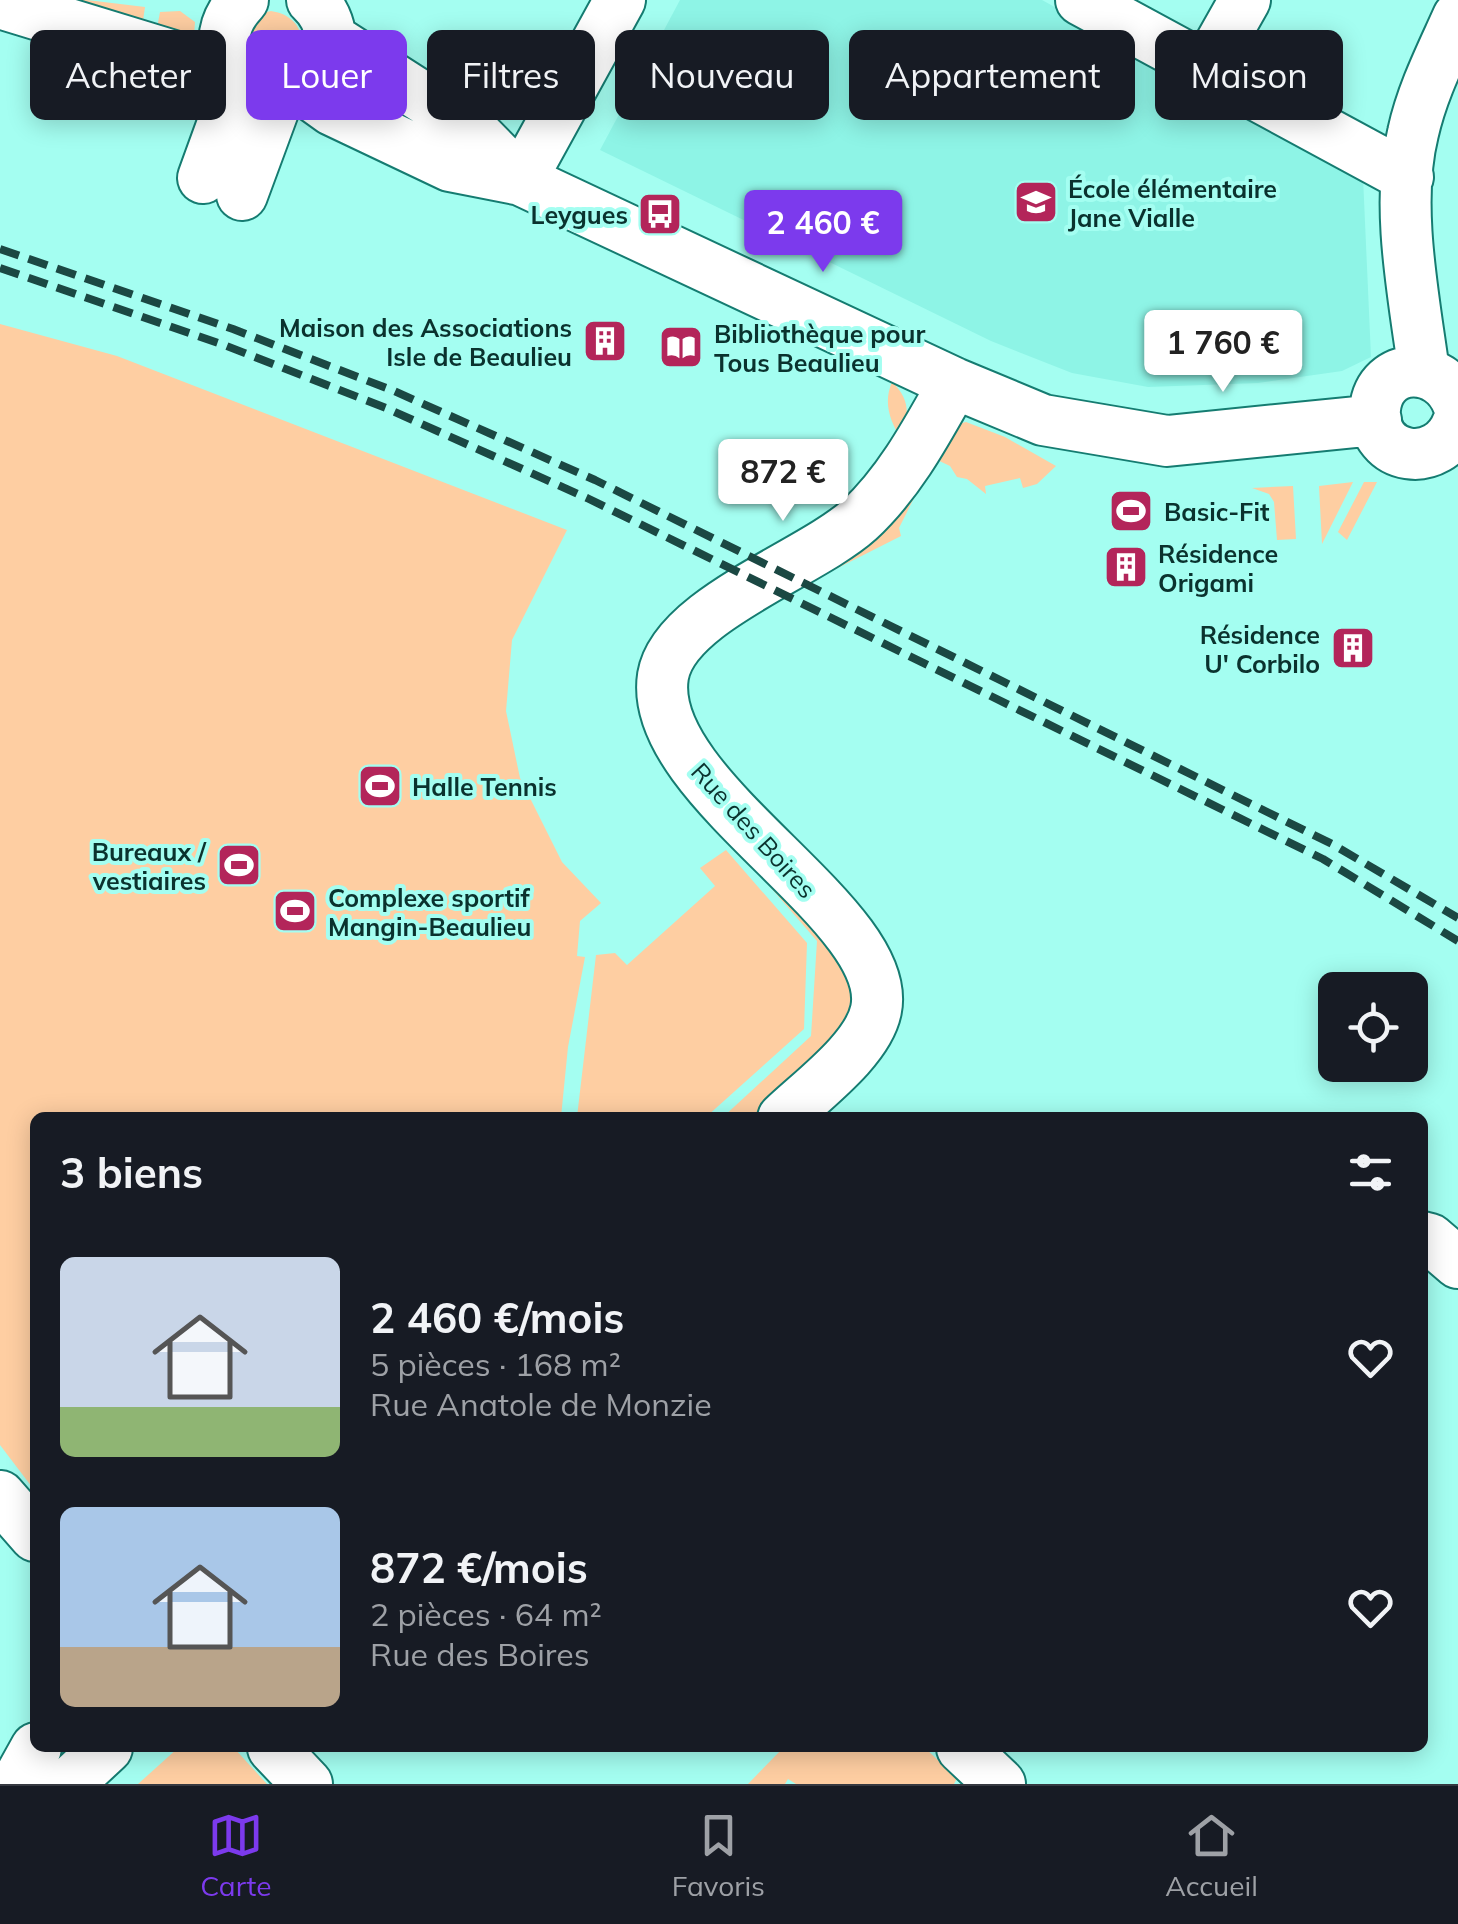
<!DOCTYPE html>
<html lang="fr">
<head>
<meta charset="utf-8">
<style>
  body { margin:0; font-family:Mulish,sans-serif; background:#242831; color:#f1f3f6; height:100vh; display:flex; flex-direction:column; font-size:38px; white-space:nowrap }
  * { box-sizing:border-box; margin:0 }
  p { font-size:32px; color:#9ea1a6 }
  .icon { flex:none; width:55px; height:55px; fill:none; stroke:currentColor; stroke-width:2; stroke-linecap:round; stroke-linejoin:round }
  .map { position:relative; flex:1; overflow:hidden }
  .drawer { position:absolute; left:30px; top:1112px; width:1398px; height:640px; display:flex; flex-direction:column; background:#171b24; border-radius:15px; box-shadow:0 5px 25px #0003 }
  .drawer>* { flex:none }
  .banner { position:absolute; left:30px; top:30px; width:1400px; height:90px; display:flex; gap:20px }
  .controls { position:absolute; left:1318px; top:972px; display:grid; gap:20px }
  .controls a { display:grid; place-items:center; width:110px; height:110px; border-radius:15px; background:#171b24; box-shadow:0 5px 25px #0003; font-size:50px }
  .price { position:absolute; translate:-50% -85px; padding:0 22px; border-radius:10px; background:#fff; color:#222; font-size:32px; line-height:65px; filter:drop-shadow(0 2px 5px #0008) }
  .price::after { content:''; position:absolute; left:50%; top:60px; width:30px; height:22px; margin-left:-15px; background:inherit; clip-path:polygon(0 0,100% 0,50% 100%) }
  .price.selected { background:#7c3aed; color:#fff }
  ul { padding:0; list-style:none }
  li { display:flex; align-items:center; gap:30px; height:250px; padding:0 30px }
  li span { display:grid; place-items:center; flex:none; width:280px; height:200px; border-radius:15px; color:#555 }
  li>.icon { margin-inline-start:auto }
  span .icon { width:120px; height:120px; fill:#fffc; stroke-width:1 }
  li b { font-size:42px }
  h2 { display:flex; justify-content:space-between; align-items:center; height:120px; padding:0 30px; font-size:42px }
  .chip { padding:0 35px; border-radius:15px; background:#171b24; box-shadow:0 5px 25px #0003; font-size:35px; line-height:90px }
  .chip.selected { background:#7c3aed; color:#fff }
  .tab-bar { display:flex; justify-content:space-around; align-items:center; height:140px; border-top:2px solid #363941; background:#171b24; font-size:28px; color:#9ea1a6 }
  .tab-bar a { display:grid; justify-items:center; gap:5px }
  .tab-bar .selected { color:#7c3aed }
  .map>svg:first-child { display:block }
  .built { fill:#8ef4e6 }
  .green { fill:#fecea2 }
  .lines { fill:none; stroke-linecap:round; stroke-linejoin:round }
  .minor-casing { stroke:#157c71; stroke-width:54 }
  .minor { stroke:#fff; stroke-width:50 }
  .rail { stroke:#1b4843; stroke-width:8; stroke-dasharray:20 10; stroke-linecap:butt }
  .labels { text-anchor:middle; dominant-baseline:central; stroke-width:8; stroke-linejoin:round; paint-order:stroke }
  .poi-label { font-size:25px; font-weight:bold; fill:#0a322e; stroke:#a4fef1; text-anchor:start }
  .street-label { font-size:25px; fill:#0a322e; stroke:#a4fef1 }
</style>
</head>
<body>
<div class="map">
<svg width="1458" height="1784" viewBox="0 0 1458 1784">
  <rect width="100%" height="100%" fill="#a4fef1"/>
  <path class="built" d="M 680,0 L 1042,0 L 1363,177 L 1371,357 L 1342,371 L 1258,383 L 1148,387 L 1072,373 L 991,341 L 600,150 Z"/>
  <path class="green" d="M 19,0 L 87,0 L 145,7 L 141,34 Z
    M 180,11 L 195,22 L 194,36 L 155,39 L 160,12 Z
    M 271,11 C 313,17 312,68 262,66 L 245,34 L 262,13 Z
    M 0,324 L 117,356 L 567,530 L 512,640 L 506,711 L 520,778 L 562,862 L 601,903 L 580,921 L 577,956 L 585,957 L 568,1047 L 561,1117 L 35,1118 L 35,1491 L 0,1445 Z
    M 892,382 C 911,400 909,416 901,439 C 890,421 883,403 892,382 Z
    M 966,422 L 1005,437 L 1056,466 L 1037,484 L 1023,488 L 1020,478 L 985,486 L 986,494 L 967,479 L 957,477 L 950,466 L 931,457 L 958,424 Z
    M 1353,482 L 1322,544 L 1319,486 Z
    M 1364,482 L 1377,482 L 1347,540 L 1338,532 Z
    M 921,484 L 899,528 L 901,536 L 824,575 L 818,568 Z
    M 1293,486 L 1296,539 L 1277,540 L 1274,502 L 1269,494 L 1252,488 Z
    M 733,844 L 849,959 L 861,1008 L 759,1117 L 722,1118 L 811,1036 L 817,941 Z
    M 726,850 L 807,943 L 804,1029 L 706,1117 L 577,1117 L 596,955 L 615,953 L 627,965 L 715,886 L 700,868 Z
    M 178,1748 L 234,1748 L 267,1784 L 138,1784 Z
    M 783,1748 L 925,1748 L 957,1778 L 954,1784 L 796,1784 L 788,1779 L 785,1784 L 748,1784 Z"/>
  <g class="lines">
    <defs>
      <path id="minor" d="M 243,0 C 176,71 311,137 329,50 C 333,31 326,13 312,0
        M 1081,0 L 1408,177
        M 0,3 L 193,62 L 229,59
        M 330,38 L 469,127 L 521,180
        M 1206,69 L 1245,0
        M 300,87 L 332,110 L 450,166 L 521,180 L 954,383 L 1043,420 L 1167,441 L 1376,420
        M 203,178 L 240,76
        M 521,180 L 620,0
        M 242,195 L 280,92
        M 1424,372 C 1414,298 1395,205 1413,133 C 1422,92 1441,55 1458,17
        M 1458,404 C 1442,360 1380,360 1375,409 C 1371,461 1440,471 1458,422
        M 783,1118 C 811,1091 868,1050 876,1010 C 896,914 645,789 663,676 C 674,610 809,565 859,520 C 900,482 927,431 954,383
        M 1422,1237 L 1430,1239 L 1458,1263
        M 0,1496 L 35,1536
        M 273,1748 L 307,1784
        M 962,1748 L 1000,1784
        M 16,1784 L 36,1748
        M 68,1784 L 107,1748"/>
    </defs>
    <use href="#minor" class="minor-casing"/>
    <use href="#minor" class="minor"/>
    <path class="rail" d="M 0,249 L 233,329 L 394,391 L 595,480 L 1332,844 L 1458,918
      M 0,268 L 224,345 L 386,408 L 587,498 L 1323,859 L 1458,941"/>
  </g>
  <defs>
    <symbol id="school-square" viewBox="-11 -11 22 22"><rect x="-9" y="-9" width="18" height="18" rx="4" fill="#b3255a" stroke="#a4fef1"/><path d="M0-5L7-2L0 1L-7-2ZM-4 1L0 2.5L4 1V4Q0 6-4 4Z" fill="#fff"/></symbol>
    <symbol id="bus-square" viewBox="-11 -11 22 22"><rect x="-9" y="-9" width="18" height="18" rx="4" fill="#b3255a" stroke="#a4fef1"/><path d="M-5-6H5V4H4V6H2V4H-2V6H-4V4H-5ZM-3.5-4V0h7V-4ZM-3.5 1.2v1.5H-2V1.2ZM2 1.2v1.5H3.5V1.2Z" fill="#fff"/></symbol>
    <symbol id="building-square" viewBox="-11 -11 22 22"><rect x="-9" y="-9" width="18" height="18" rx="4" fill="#b3255a" stroke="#a4fef1"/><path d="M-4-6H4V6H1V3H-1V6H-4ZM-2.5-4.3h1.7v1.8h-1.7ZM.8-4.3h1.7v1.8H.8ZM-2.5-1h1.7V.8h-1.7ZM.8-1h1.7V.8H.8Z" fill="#fff"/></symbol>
    <symbol id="library-square" viewBox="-11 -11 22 22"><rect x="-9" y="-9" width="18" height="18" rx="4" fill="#b3255a" stroke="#a4fef1"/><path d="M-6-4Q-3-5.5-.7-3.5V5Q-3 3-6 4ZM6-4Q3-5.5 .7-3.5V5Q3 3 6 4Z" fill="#fff"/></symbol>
    <symbol id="stadium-square" viewBox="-11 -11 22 22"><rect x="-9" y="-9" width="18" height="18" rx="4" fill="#b3255a" stroke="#a4fef1"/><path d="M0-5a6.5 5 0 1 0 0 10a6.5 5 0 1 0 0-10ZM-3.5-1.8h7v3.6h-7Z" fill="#fff"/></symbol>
  </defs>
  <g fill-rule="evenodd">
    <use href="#school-square" x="1011" y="177" width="50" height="50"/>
    <use href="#bus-square" x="635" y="189" width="50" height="50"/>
    <use href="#building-square" x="580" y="316" width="50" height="50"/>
    <use href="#library-square" x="656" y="322" width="50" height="50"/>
    <use href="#stadium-square" x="1106" y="486" width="50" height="50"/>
    <use href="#building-square" x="1101" y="542" width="50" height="50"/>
    <use href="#building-square" x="1328" y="623" width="50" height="50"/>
    <use href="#stadium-square" x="355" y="761" width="50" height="50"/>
    <use href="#stadium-square" x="214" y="840" width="50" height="50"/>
    <use href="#stadium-square" x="270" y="886" width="50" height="50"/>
  </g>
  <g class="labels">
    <g class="poi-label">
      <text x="1068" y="188">École élémentaire<tspan x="1068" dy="29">Jane Vialle</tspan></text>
      <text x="628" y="214" text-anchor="end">Leygues</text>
      <text x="572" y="327" text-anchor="end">Maison des Associations<tspan x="572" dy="29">Isle de Beaulieu</tspan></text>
      <text x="714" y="333">Bibliothèque pour<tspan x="714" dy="29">Tous Beaulieu</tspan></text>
      <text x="1164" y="511">Basic-Fit</text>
      <text x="1158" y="553">Résidence<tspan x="1158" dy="29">Origami</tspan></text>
      <text x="1320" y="634" text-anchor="end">Résidence<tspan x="1320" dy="29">U' Corbilo</tspan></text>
      <text x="412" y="786">Halle Tennis</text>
      <text x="206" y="851" text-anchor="end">Bureaux /<tspan x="206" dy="29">vestiaires</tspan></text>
      <text x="328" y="897">Complexe sportif<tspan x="328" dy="29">Mangin-Beaulieu</tspan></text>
    </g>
    <g class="street-label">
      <text transform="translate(754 830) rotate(48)">Rue des Boires</text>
    </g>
  </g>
</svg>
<div class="controls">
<a><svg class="icon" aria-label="locate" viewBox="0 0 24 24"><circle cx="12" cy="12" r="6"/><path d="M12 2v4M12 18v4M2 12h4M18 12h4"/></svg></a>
</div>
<b class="price selected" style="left:823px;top:275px">2 460 €</b>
<b class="price" style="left:1223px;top:395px">1 760 €</b>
<b class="price" style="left:783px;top:524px">872 €</b>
<div class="banner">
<a class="chip">Acheter</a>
<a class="chip selected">Louer</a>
<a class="chip">Filtres</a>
<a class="chip">Nouveau</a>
<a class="chip">Appartement</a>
<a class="chip">Maison</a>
</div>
<section class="drawer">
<h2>3 biens<svg class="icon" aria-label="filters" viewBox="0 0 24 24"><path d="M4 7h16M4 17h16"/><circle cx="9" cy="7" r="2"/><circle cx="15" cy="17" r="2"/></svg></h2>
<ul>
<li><span style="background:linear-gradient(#c9d6e8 75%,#8fb573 0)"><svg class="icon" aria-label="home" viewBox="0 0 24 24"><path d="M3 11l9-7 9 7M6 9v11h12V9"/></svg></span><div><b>2 460 €/mois</b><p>5 pièces · 168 m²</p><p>Rue Anatole de Monzie</p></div><svg class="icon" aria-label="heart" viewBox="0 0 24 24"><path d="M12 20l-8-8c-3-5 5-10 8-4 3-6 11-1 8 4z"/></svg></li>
<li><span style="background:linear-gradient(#a9c7e8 70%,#b9a48a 0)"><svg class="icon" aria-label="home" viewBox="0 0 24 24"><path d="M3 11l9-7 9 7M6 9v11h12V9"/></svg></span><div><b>872 €/mois</b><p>2 pièces · 64 m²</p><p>Rue des Boires</p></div><svg class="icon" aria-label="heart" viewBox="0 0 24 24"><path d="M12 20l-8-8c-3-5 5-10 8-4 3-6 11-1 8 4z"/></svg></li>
</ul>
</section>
</div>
<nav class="tab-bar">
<a class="selected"><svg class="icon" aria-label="map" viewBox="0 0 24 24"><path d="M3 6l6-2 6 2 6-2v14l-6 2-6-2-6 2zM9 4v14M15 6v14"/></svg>Carte</a>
<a><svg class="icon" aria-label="saved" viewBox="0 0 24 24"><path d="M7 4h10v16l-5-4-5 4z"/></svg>Favoris</a>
<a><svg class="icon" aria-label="home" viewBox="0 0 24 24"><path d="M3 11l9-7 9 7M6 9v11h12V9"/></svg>Accueil</a>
</nav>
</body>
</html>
